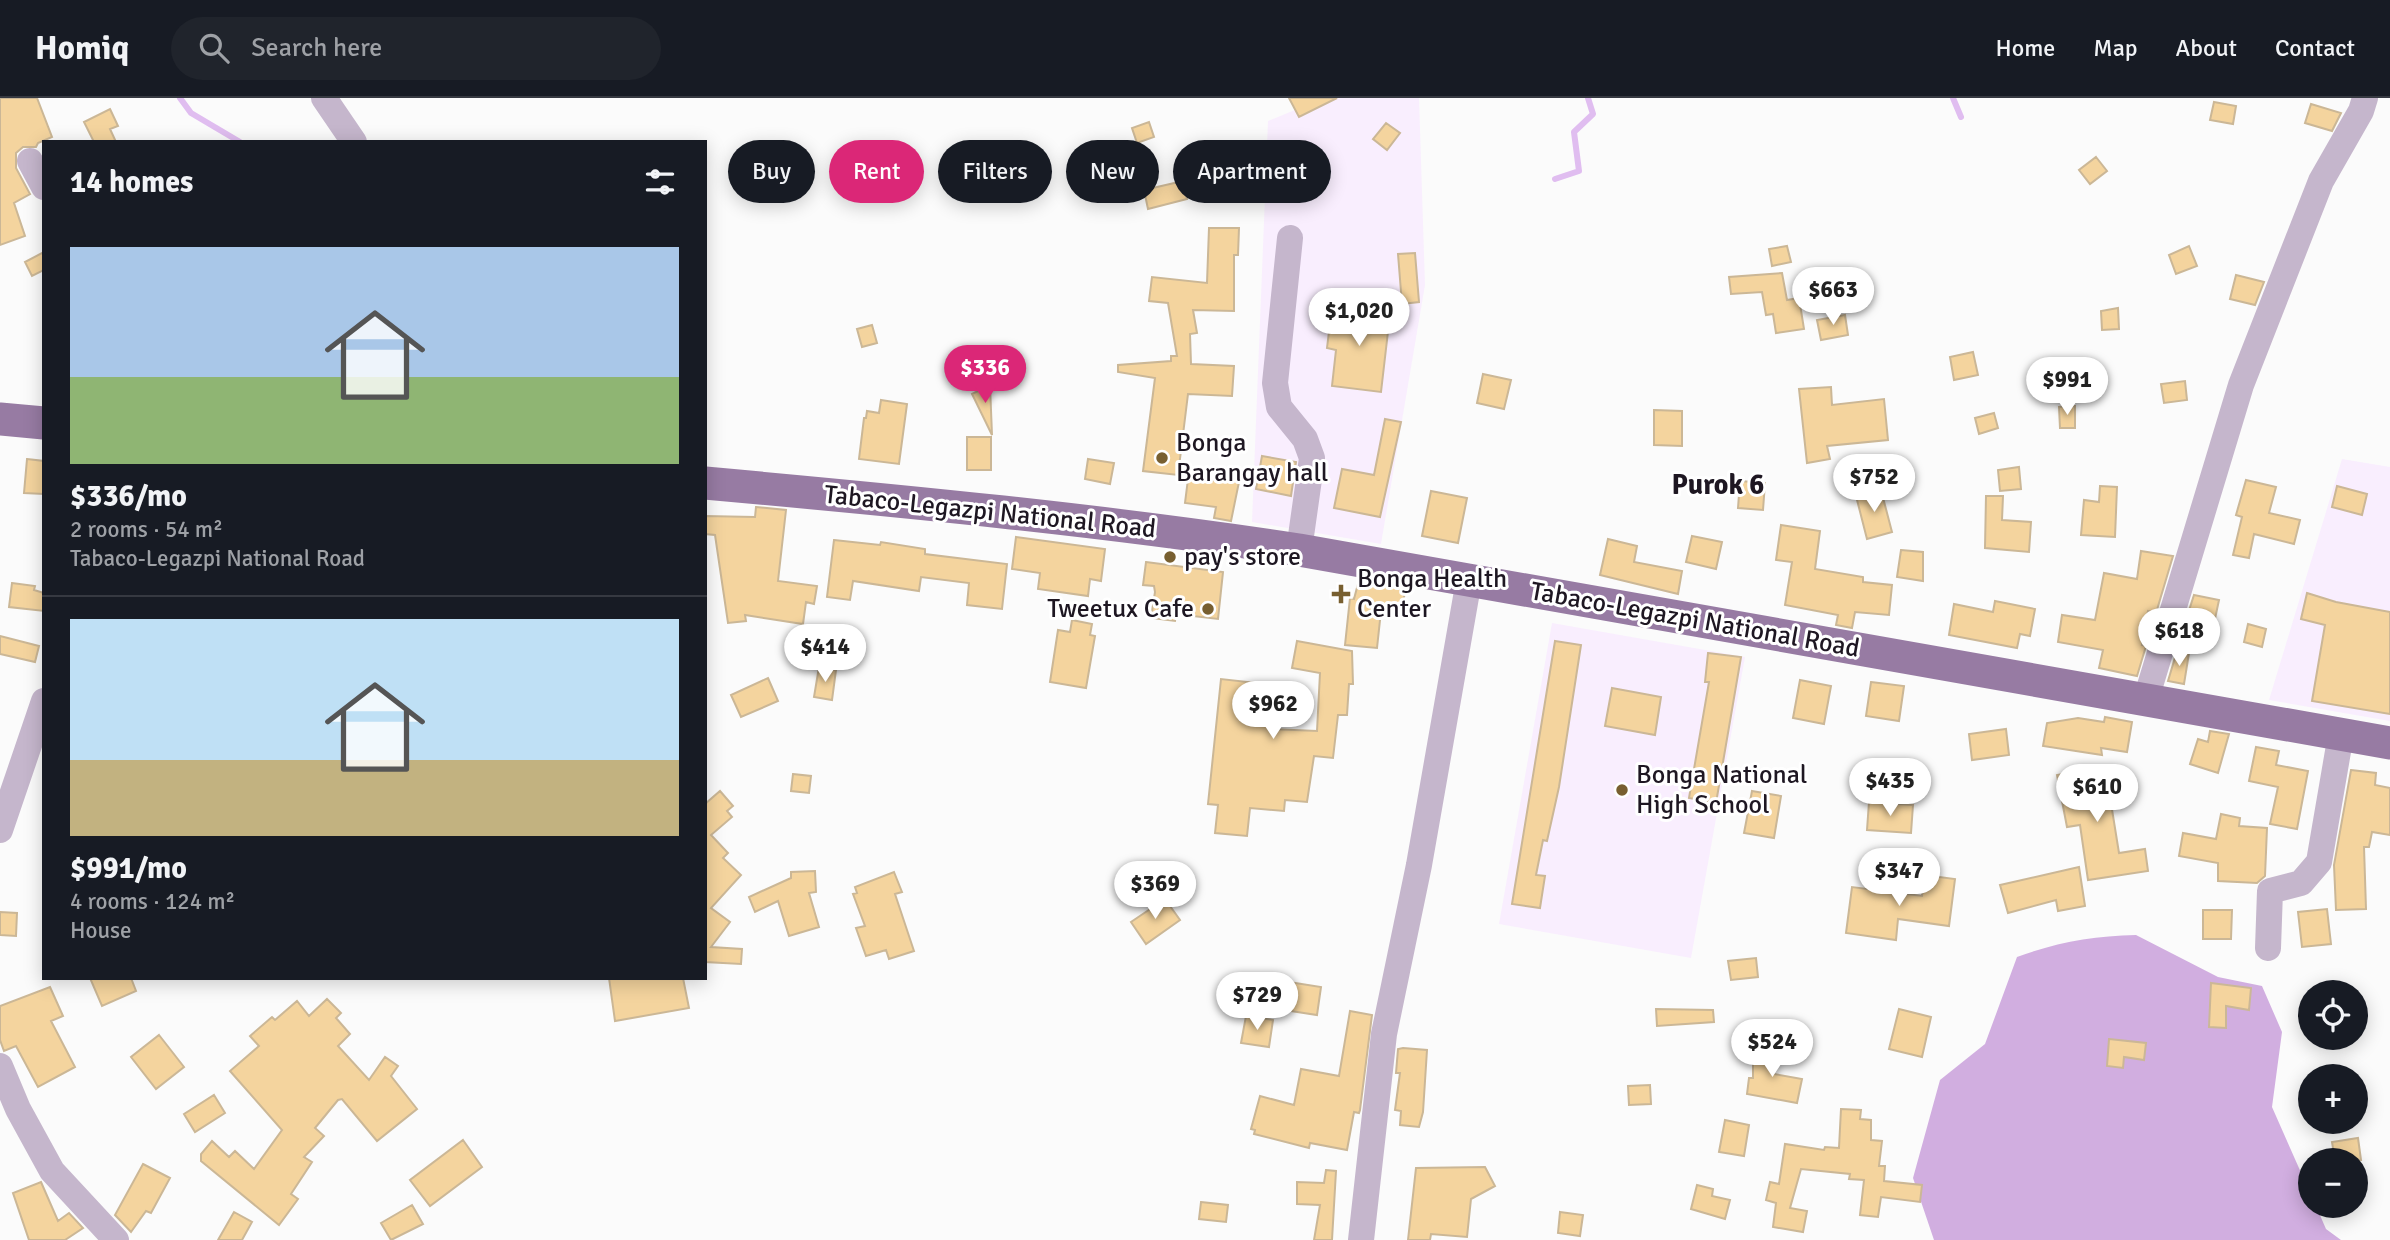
<!DOCTYPE html>
<html lang="en">
<head>
<meta charset="utf-8">
<style>
  body { margin:0; font-family:Signika,sans-serif; background:#20242c; color:#f1f3f6; height:100vh; display:flex; flex-direction:column; font-size:26px; white-space:nowrap }
  * { box-sizing:border-box; margin:0 }
  p { font-size:23px; color:#9ea1a6 }
  .icon { flex:none; width:38px; height:38px; fill:none; stroke:currentColor; stroke-width:2; stroke-linecap:round; stroke-linejoin:round }
  .map { position:relative; flex:1; overflow:hidden }
  .details { position:absolute; left:42px; top:42px; width:665px; height:840px; display:flex; flex-direction:column; background:#171b24; border-radius:0px; box-shadow:0 4px 18px #0003 }
  .details>* { flex:none }
  .hud { position:absolute; left:728px; top:42px; width:665px; height:63px; display:flex; gap:14px }
  .tools { position:absolute; left:2298px; top:882px; display:grid; gap:14px }
  .tools a { display:grid; place-items:center; width:70px; height:70px; border-radius:50%; background:#171b24; box-shadow:0 4px 18px #0003; font-size:35px }
  .price { position:absolute; translate:-50% -60px; padding:0 16px; border-radius:24px; background:#fff; color:#222; font-size:23px; line-height:46px; filter:drop-shadow(0 2px 4px #0008) }
  .price::after { content:''; position:absolute; left:50%; top:42px; width:21px; height:16px; margin-left:-10px; background:inherit; clip-path:polygon(0 0,100% 0,50% 100%) }
  .price.active { background:#db2777; color:#fff }
  ul { padding:0; list-style:none }
  li { display:grid; align-content:center; gap:14px; height:371px; padding:0 28px }
  li+li { border-top:2px solid #363941 }
  li span { display:grid; place-items:center; height:217px; border-radius:0px; color:#555 }
  li>.icon { margin-inline-start:auto }
  span .icon { width:126px; height:126px; fill:#fffc; stroke-width:1 }
  li b { font-size:30px }
  h2 { display:flex; justify-content:space-between; align-items:center; height:84px; padding:0 28px; font-size:30px }
  .tag { padding:0 24px; border-radius:32px; background:#171b24; box-shadow:0 4px 18px #0003; font-size:24px; line-height:63px }
  .tag.active { background:#db2777; color:#fff }
  header { display:flex; align-items:center; gap:42px; box-sizing:border-box; height:98px; padding:0 35px; background:#171b24; border-bottom:2px solid #363941 }
  header strong { font-size:33px }
  nav { display:flex; gap:38px; margin-inline-start:auto; font-size:24px }
  .search { width:490px; height:63px; background:#20242c; display:flex; align-items:center; gap:18px; box-sizing:border-box; padding:0 24px; border-radius:38px; color:#9ea1a6; font-size:26px }
  .map>svg:first-child { display:block }
  .built { fill:#f9eefe }
  .forest { fill:#d1aee0 }
  .lines { fill:none; stroke-linecap:round; stroke-linejoin:round }
  .stream { stroke:#e0bdf0; stroke-width:6 }
  .building { fill:#f4d49e; stroke:#cbb796; stroke-width:2 }
  .minor { stroke:#c5b6cc; stroke-width:26 }
  .major { stroke:#977ba3; stroke-width:33 }
  .poi-dot { fill:#785f30; stroke:#fff; stroke-width:2.5 }
  .labels { text-anchor:middle; dominant-baseline:central; stroke-width:6; stroke-linejoin:round; paint-order:stroke }
  .poi-label { font-size:26px; fill:#1e1722; stroke:#fff; text-anchor:start }
  .street-label { font-size:26px; fill:#1e1722; stroke:#fff }
  .neighbourhood-label { font-size:28px; font-weight:bold; fill:#1e1722; stroke:#fff }
</style>
</head>
<body>
<header>
<strong>Homiq</strong>
<div class="search"><svg class="icon" aria-label="search" viewBox="0 0 24 24"><circle cx="10" cy="10" r="6"/><path d="M15 15l6 6"/></svg>Search here</div>
<nav><a>Home</a><a>Map</a><a>About</a><a>Contact</a></nav>
</header>
<div class="map">
<svg width="2390" height="1142" viewBox="0 0 2390 1142">
  <rect width="100%" height="100%" fill="#fbfbfb"/>
  <path class="built" d="M 1324,0 L 1419,0 L 1425,187 L 1381,446 L 1252,424 L 1268,23 Z
    M 2342,361 L 2390,369 L 2390,623 L 2269,602 Z
    M 1552,525 L 1745,559 L 1691,860 L 1499,826 Z"/>
  <path class="forest" d="M 2136,837 L 2218,879 L 2262,888 L 2282,934 L 2272,1009 L 2310,1095 L 2310,1108 L 2316,1108 L 2326,1131 L 2341,1142 L 1934,1142 L 1913,1080 L 1940,982 L 1985,946 L 2017,859 C 2058,844 2093,838 2136,837 Z"/>
  <g class="lines">
    <path class="stream" d="M 180,0 L 191,15 L 240,44
      M 1953,0 L 1961,19
      M 1555,81 L 1579,73 L 1574,34 L 1593,16 L 1588,0"/>
  </g>
  <path class="building" d="M 0,0 L 37,0 L 52,39 L 38,45 L 36,49 L 23,49 L 16,55 L 16,70 L 30,96 L 14,105 L 25,138 L 0,147 Z
    M 1289,0 L 1337,0 L 1299,19 Z
    M 2214,4 L 2236,8 L 2233,26 L 2210,22 Z
    M 2311,6 L 2341,15 L 2332,33 L 2305,25 Z
    M 110,11 L 118,28 L 110,31 L 116,44 L 94,44 L 84,24 Z
    M 1149,24 L 1154,39 L 1137,45 L 1132,30 Z
    M 1386,25 L 1400,35 L 1387,52 L 1373,41 Z
    M 2096,59 L 2107,73 L 2090,86 L 2079,72 Z
    M 1183,83 L 1187,101 L 1148,111 L 1144,92 Z
    M 1209,130 L 1239,130 L 1238,157 L 1234,157 L 1234,213 L 1193,212 L 1197,235 L 1190,236 L 1191,266 L 1234,268 L 1232,298 L 1188,296 L 1178,377 L 1143,373 L 1155,280 L 1118,274 L 1118,267 L 1171,263 L 1171,258 L 1177,258 L 1168,205 L 1149,203 L 1152,179 L 1207,185 Z
    M 1787,148 L 1791,164 L 1772,168 L 1769,151 Z
    M 2189,148 L 2197,168 L 2176,176 L 2169,157 Z
    M 44,154 L 44,172 L 32,178 L 25,164 Z
    M 1415,155 L 1419,204 L 1402,206 L 1398,156 Z
    M 1782,175 L 1787,202 L 1799,200 L 1804,231 L 1776,235 L 1773,216 L 1766,217 L 1762,194 L 1731,196 L 1729,179 Z
    M 2236,177 L 2264,184 L 2255,207 L 2230,201 Z
    M 1332,209 L 1390,216 L 1381,294 L 1332,288 L 1336,252 L 1327,250 Z
    M 2118,210 L 2119,231 L 2102,232 L 2101,213 Z
    M 1845,217 L 1848,237 L 1821,242 L 1817,222 Z
    M 872,227 L 877,245 L 862,249 L 857,231 Z
    M 1973,254 L 1978,277 L 1954,282 L 1950,259 Z
    M 1483,276 L 1511,282 L 1504,311 L 1477,305 Z
    M 2185,283 L 2187,302 L 2164,305 L 2161,286 Z
    M 990,287 L 992,337 L 972,296 Z
    M 1831,289 L 1832,307 L 1884,301 L 1888,342 L 1827,348 L 1830,361 L 1807,365 L 1799,291 Z
    M 881,302 L 907,306 L 899,366 L 859,361 L 864,320 L 866,320 L 867,313 L 879,315 Z
    M 2075,308 L 2075,330 L 2060,330 L 2059,309 Z
    M 1654,312 L 1682,313 L 1682,348 L 1654,347 Z
    M 1994,315 L 1998,330 L 1979,336 L 1975,320 Z
    M 1385,321 L 1401,324 L 1380,419 L 1334,410 L 1342,371 L 1374,377 Z
    M 967,339 L 991,339 L 991,372 L 967,372 Z
    M 1262,358 L 1296,364 L 1291,398 L 1256,391 Z
    M 27,361 L 44,363 L 44,396 L 24,395 Z
    M 1088,361 L 1114,365 L 1110,386 L 1085,381 Z
    M 2019,369 L 2021,391 L 2000,393 L 1998,372 Z
    M 1188,381 L 1239,384 L 1231,423 L 1214,420 L 1216,409 L 1185,405 Z
    M 2246,382 L 2276,389 L 2269,415 L 2300,422 L 2294,446 L 2254,436 L 2249,460 L 2233,457 L 2242,419 L 2236,417 Z
    M 1740,383 L 1765,385 L 1763,412 L 1738,410 Z
    M 2100,388 L 2117,389 L 2115,439 L 2081,437 L 2084,402 L 2099,404 Z
    M 2337,388 L 2367,396 L 2362,417 L 2332,409 Z
    M 1881,392 L 1892,434 L 1867,441 L 1856,398 Z
    M 1431,393 L 1467,400 L 1458,445 L 1422,438 Z
    M 1986,398 L 2003,398 L 2002,422 L 2031,424 L 2029,454 L 1985,450 Z
    M 756,409 L 786,412 L 778,483 L 817,488 L 814,506 L 806,504 L 803,526 L 745,517 L 746,523 L 728,525 L 715,437 L 705,436 L 705,418 L 755,419 Z
    M 1781,427 L 1820,433 L 1815,471 L 1863,479 L 1863,484 L 1892,487 L 1889,517 L 1855,514 L 1852,530 L 1836,527 L 1838,517 L 1785,507 L 1792,464 L 1776,462 Z
    M 1692,438 L 1722,444 L 1716,471 L 1686,464 Z
    M 1016,439 L 1105,451 L 1101,483 L 1090,481 L 1088,498 L 1038,491 L 1040,475 L 1012,471 Z
    M 1608,441 L 1637,448 L 1634,464 L 1682,473 L 1678,496 L 1600,477 Z
    M 834,442 L 880,447 L 881,444 L 925,451 L 925,456 L 1007,466 L 1002,511 L 967,507 L 969,485 L 921,479 L 919,493 L 853,483 L 850,502 L 827,499 Z
    M 1901,452 L 1923,454 L 1923,483 L 1897,479 Z
    M 2141,453 L 2173,458 L 2156,515 L 2148,513 L 2142,547 L 2146,548 L 2137,578 L 2099,570 L 2103,552 L 2058,544 L 2062,517 L 2095,522 L 2104,475 L 2137,481 Z
    M 1146,464 L 1223,474 L 1218,521 L 1176,516 L 1175,523 L 1151,520 L 1155,494 L 1154,488 L 1143,487 Z
    M 1359,482 L 1406,490 L 1400,517 L 1381,513 L 1377,550 L 1345,547 L 1350,500 L 1354,501 Z
    M 12,485 L 35,488 L 34,492 L 44,495 L 44,513 L 9,509 Z
    M 2307,495 L 2336,504 L 2390,514 L 2390,616 L 2312,603 L 2325,527 L 2301,521 Z
    M 2194,497 L 2219,502 L 2212,535 L 2184,528 Z
    M 1995,503 L 2035,511 L 2030,538 L 2020,536 L 2017,550 L 1949,537 L 1954,506 L 1993,514 Z
    M 1072,522 L 1092,526 L 1090,537 L 1095,538 L 1086,590 L 1050,584 L 1058,532 L 1070,534 Z
    M 2248,526 L 2266,531 L 2262,549 L 2244,544 Z
    M 0,538 L 39,548 L 35,564 L 0,556 Z
    M 1297,543 L 1352,553 L 1353,586 L 1349,586 L 1347,617 L 1338,617 L 1333,660 L 1314,658 L 1307,704 L 1285,702 L 1284,713 L 1250,710 L 1247,738 L 1215,735 L 1218,707 L 1208,706 L 1221,581 L 1275,587 L 1271,631 L 1317,633 L 1320,575 L 1292,570 Z
    M 1555,543 L 1581,547 L 1559,689 L 1547,743 L 1543,742 L 1536,777 L 1545,778 L 1540,810 L 1512,806 Z
    M 2177,553 L 2189,555 L 2184,586 L 2168,583 Z
    M 1708,555 L 1741,559 L 1716,705 L 1689,700 L 1709,584 L 1705,584 Z
    M 819,569 L 836,572 L 832,602 L 814,599 Z
    M 768,580 L 778,603 L 741,619 L 731,597 Z
    M 1800,582 L 1831,588 L 1824,626 L 1793,620 Z
    M 1871,584 L 1904,588 L 1899,623 L 1866,618 Z
    M 1612,590 L 1661,599 L 1655,637 L 1605,628 Z
    M 2105,619 L 2132,624 L 2127,654 L 2101,650 L 2102,657 L 2043,648 L 2047,625 L 2078,620 L 2104,624 Z
    M 2006,631 L 2009,657 L 1972,662 L 1969,636 Z
    M 2210,633 L 2229,636 L 2218,675 L 2190,666 L 2198,641 L 2208,644 Z
    M 2256,649 L 2279,653 L 2276,667 L 2308,673 L 2297,731 L 2270,726 L 2278,689 L 2249,683 Z
    M 2105,668 L 2119,755 L 2145,751 L 2148,773 L 2088,782 L 2080,727 L 2067,729 L 2057,677 Z
    M 2351,672 L 2376,675 L 2375,687 L 2390,690 L 2390,737 L 2372,734 L 2369,749 L 2364,749 L 2366,811 L 2336,812 L 2334,767 Z
    M 793,676 L 811,678 L 809,695 L 791,693 Z
    M 720,693 L 733,708 L 727,713 L 732,719 L 711,737 L 728,755 L 723,760 L 741,777 L 711,810 L 730,824 L 711,849 L 742,851 L 741,866 L 705,864 L 705,706 Z
    M 1752,693 L 1781,698 L 1774,740 L 1744,735 Z
    M 1869,704 L 1913,707 L 1911,735 L 1867,732 Z
    M 2221,716 L 2240,720 L 2239,728 L 2267,730 L 2265,778 L 2257,785 L 2218,783 L 2218,765 L 2179,758 L 2183,735 L 2216,741 Z
    M 2079,769 L 2085,808 L 2058,813 L 2056,802 L 2008,815 L 2000,787 Z
    M 815,773 L 816,794 L 809,795 L 819,829 L 789,838 L 778,803 L 755,814 L 749,799 L 791,780 L 791,774 Z
    M 894,774 L 902,794 L 895,796 L 914,853 L 889,861 L 886,852 L 866,858 L 856,830 L 865,828 L 853,796 L 857,795 L 855,789 Z
    M 1924,777 L 1955,781 L 1949,828 L 1898,821 L 1896,842 L 1846,835 L 1852,789 L 1922,798 Z
    M 1165,801 L 1180,822 L 1146,846 L 1131,824 Z
    M 2327,811 L 2331,846 L 2302,849 L 2298,814 Z
    M 2203,812 L 2232,812 L 2231,841 L 2203,841 Z
    M 0,814 L 17,815 L 16,838 L 0,837 Z
    M 1756,860 L 1758,879 L 1731,882 L 1728,863 Z
    M 90,880 L 131,880 L 136,893 L 102,908 Z
    M 609,880 L 683,880 L 689,910 L 615,923 Z
    M 1289,884 L 1321,889 L 1317,917 L 1284,912 Z
    M 2211,885 L 2251,890 L 2249,912 L 2226,908 L 2226,930 L 2209,929 Z
    M 50,889 L 63,918 L 51,923 L 75,969 L 38,989 L 16,948 L 4,953 L 0,942 L 0,908 Z
    M 327,901 L 341,915 L 336,920 L 350,936 L 338,948 L 369,982 L 385,959 L 398,968 L 391,978 L 417,1011 L 377,1043 L 342,1001 L 338,1002 L 315,1030 L 324,1038 L 304,1059 L 312,1064 L 291,1096 L 298,1101 L 279,1127 L 201,1063 L 201,1056 L 212,1043 L 229,1059 L 235,1053 L 254,1071 L 282,1032 L 230,973 L 259,948 L 250,938 L 272,919 L 275,922 L 297,903 L 309,918 Z
    M 1656,911 L 1713,912 L 1714,924 L 1657,928 Z
    M 1899,911 L 1931,919 L 1922,959 L 1889,951 Z
    M 1350,913 L 1372,917 L 1360,1012 L 1359,1015 L 1354,1014 L 1347,1052 L 1310,1045 L 1309,1050 L 1254,1036 L 1255,1032 L 1251,1031 L 1260,998 L 1294,1007 L 1301,971 L 1339,978 Z
    M 1246,918 L 1273,922 L 1269,949 L 1241,945 Z
    M 159,937 L 184,969 L 156,991 L 131,959 Z
    M 2109,941 L 2146,945 L 2144,962 L 2124,959 L 2123,970 L 2107,968 Z
    M 1403,950 L 1427,952 L 1423,1014 L 1419,1029 L 1400,1027 L 1401,1013 L 1395,1012 L 1400,975 L 1396,975 L 1398,951 Z
    M 1753,951 L 1774,951 L 1774,976 L 1802,981 L 1797,1005 L 1747,996 L 1749,980 L 1753,980 Z
    M 1650,987 L 1651,1006 L 1629,1007 L 1628,988 Z
    M 214,997 L 225,1015 L 195,1034 L 184,1016 Z
    M 1841,1011 L 1861,1012 L 1860,1021 L 1871,1022 L 1871,1042 L 1882,1043 L 1879,1068 L 1885,1068 L 1884,1083 L 1922,1087 L 1920,1104 L 1881,1099 L 1878,1119 L 1860,1117 L 1864,1082 L 1849,1081 L 1850,1076 L 1801,1071 L 1790,1110 L 1807,1113 L 1803,1134 L 1773,1129 L 1776,1105 L 1766,1102 L 1770,1084 L 1779,1086 L 1785,1046 L 1824,1052 L 1825,1049 L 1839,1050 Z
    M 1725,1022 L 1749,1027 L 1744,1058 L 1719,1054 Z
    M 2358,1040 L 2361,1062 L 2335,1062 L 2332,1044 Z
    M 463,1042 L 482,1069 L 430,1108 L 410,1082 Z
    M 143,1066 L 170,1080 L 151,1115 L 146,1113 L 131,1134 L 115,1117 Z
    M 1485,1069 L 1495,1088 L 1471,1101 L 1467,1139 L 1431,1136 L 1430,1142 L 1408,1142 L 1416,1070 Z
    M 1326,1072 L 1336,1073 L 1332,1142 L 1314,1142 L 1320,1107 L 1297,1106 L 1297,1084 L 1324,1085 Z
    M 41,1084 L 58,1123 L 69,1115 L 83,1130 L 65,1142 L 29,1142 L 13,1095 Z
    M 1697,1087 L 1713,1091 L 1712,1098 L 1730,1102 L 1725,1121 L 1691,1111 Z
    M 1201,1104 L 1228,1107 L 1226,1124 L 1199,1121 Z
    M 412,1107 L 423,1126 L 391,1142 L 381,1125 Z
    M 234,1114 L 252,1124 L 242,1142 L 218,1142 Z
    M 1560,1114 L 1583,1117 L 1580,1138 L 1558,1135 Z"/>
  <g class="lines">
    <path class="minor" d="M 324,0 L 354,44
      M 30,63 L 44,89
      M 1290,140 L 1275,285 L 1279,309 L 1305,341 L 1312,360 L 1299,452
      M 2146,601 L 2241,287 L 2321,83 L 2361,13 L 2365,0
      M 0,732 L 44,603
      M 2268,850 L 2270,793 L 2301,785 L 2319,764 L 2341,636
      M 0,968 L 18,1011 L 52,1073 L 116,1142
      M 1361,1142 L 1384,936 L 1419,767 L 1469,482"/>
    <path class="major" d="M 0,321 L 44,325
      M 705,385 C 904,403 1102,422 1299,452 L 2390,645"/>
  </g>
  <g class="poi-dot">
    <circle cx="1162" cy="360" r="7"/>
    <circle cx="1170" cy="459" r="7"/>
    <path d="M1337.5 485.5h7v7h7v7h-7v7h-7v-7h-7v-7h7z"/>
    <circle cx="1208" cy="511" r="7"/>
    <circle cx="1622" cy="692" r="7"/>
  </g>
  <g class="labels">
    <g class="poi-label">
      <text x="1176" y="345">Bonga<tspan x="1176" dy="30">Barangay hall</tspan></text>
      <text x="1184" y="459">pay's store</text>
      <text x="1357" y="481">Bonga Health<tspan x="1357" dy="30">Center</tspan></text>
      <text x="1194" y="511" text-anchor="end">Tweetux Cafe</text>
      <text x="1636" y="677">Bonga National<tspan x="1636" dy="30">High School</tspan></text>
    </g>
    <g class="street-label">
      <text transform="translate(990 414) rotate(6)">Tabaco-Legazpi National Road</text>
      <text transform="translate(1695 522) rotate(10)">Tabaco-Legazpi National Road</text>
    </g>
    <g class="neighbourhood-label">
      <text x="1718" y="387">Purok 6</text>
    </g>
  </g>
</svg>
<div class="tools">
<a><svg class="icon" aria-label="locate" viewBox="0 0 24 24"><circle cx="12" cy="12" r="6"/><path d="M12 2v4M12 18v4M2 12h4M18 12h4"/></svg></a>
<a>+</a>
<a>−</a>
</div>
<b class="price" style="left:1833px;top:229px">$663</b>
<b class="price" style="left:1359px;top:250px">$1,020</b>
<b class="price active" style="left:985px;top:307px">$336</b>
<b class="price" style="left:2067px;top:319px">$991</b>
<b class="price" style="left:1874px;top:416px">$752</b>
<b class="price" style="left:2179px;top:570px">$618</b>
<b class="price" style="left:825px;top:586px">$414</b>
<b class="price" style="left:1273px;top:643px">$962</b>
<b class="price" style="left:1890px;top:720px">$435</b>
<b class="price" style="left:2097px;top:726px">$610</b>
<b class="price" style="left:1899px;top:810px">$347</b>
<b class="price" style="left:1155px;top:823px">$369</b>
<b class="price" style="left:1257px;top:934px">$729</b>
<b class="price" style="left:1772px;top:981px">$524</b>
<div class="hud">
<a class="tag">Buy</a>
<a class="tag active">Rent</a>
<a class="tag">Filters</a>
<a class="tag">New</a>
<a class="tag">Apartment</a>
</div>
<section class="details">
<h2>14 homes<svg class="icon" aria-label="filters" viewBox="0 0 24 24"><path d="M4 7h16M4 17h16"/><circle cx="9" cy="7" r="2"/><circle cx="15" cy="17" r="2"/></svg></h2>
<ul>
<li><span style="background:linear-gradient(#a9c7e8 60%,#8fb573 0)"><svg class="icon" aria-label="home" viewBox="0 0 24 24"><path d="M3 11l9-7 9 7M6 9v11h12V9"/></svg></span><div><b>$336/mo</b><p>2 rooms · 54 m²</p><p>Tabaco-Legazpi National Road</p></div></li>
<li><span style="background:linear-gradient(#bfe0f5 65%,#c2b280 0)"><svg class="icon" aria-label="home" viewBox="0 0 24 24"><path d="M3 11l9-7 9 7M6 9v11h12V9"/></svg></span><div><b>$991/mo</b><p>4 rooms · 124 m²</p><p>House</p></div></li>
</ul>
</section>
</div>
</body>
</html>
